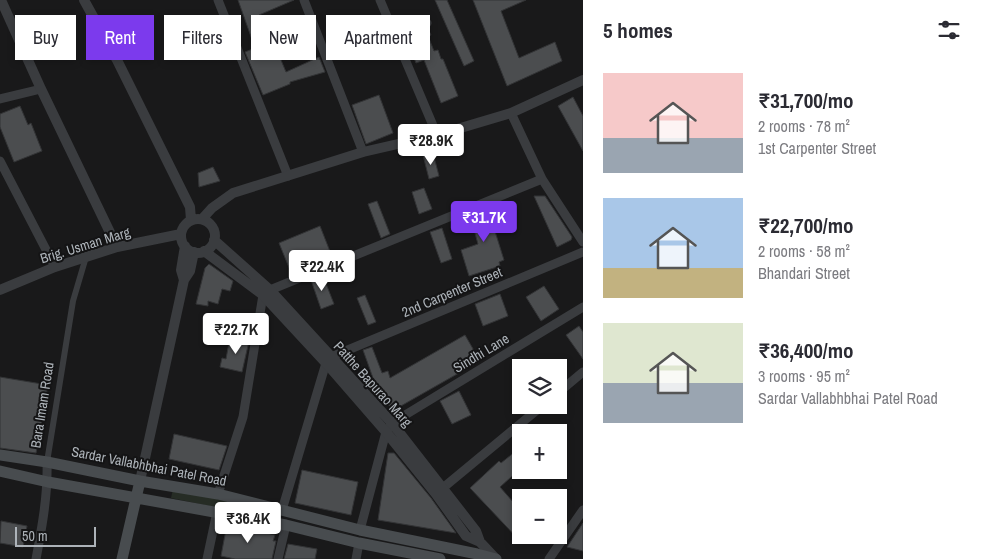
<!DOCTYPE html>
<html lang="en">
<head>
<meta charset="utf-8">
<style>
  body { margin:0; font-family:"Archivo Narrow",sans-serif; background:#f2f2f3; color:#2b2b33; height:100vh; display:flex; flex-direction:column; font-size:19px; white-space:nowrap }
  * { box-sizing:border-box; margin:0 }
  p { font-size:16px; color:#7c7c81 }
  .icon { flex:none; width:28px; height:28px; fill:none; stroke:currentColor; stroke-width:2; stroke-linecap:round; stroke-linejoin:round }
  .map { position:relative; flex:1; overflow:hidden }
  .sheet { display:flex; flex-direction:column; background:#fff; width:400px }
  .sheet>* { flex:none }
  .banner { position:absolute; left:15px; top:15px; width:475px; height:45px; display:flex; gap:10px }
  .controls { position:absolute; left:512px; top:359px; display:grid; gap:10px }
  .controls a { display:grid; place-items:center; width:55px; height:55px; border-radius:0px; background:#fff; box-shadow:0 2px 8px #0003; font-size:25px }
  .scale { position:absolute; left:15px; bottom:12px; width:81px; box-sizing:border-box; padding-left:5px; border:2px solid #adb3b9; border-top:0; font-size:14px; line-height:18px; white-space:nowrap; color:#adb3b9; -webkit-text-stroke:4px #141415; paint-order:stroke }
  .price { position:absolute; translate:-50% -42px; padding:0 11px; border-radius:5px; background:#fff; color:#222; font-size:16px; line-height:32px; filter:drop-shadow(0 1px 2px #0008) }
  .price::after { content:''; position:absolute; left:50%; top:30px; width:15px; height:11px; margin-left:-8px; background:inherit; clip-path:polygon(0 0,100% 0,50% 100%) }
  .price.selected { background:#7c3aed; color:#fff }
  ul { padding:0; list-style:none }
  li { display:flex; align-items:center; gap:15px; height:125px; padding:0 20px }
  li span { display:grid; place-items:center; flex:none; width:140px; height:100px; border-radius:0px; color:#555 }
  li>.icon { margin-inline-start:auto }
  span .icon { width:60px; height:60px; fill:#fffc; stroke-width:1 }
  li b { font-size:21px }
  h2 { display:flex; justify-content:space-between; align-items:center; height:60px; padding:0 20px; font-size:21px }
  .chip { padding:0 18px; border-radius:0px; background:#fff; box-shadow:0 2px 8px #0003; font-size:18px; line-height:45px }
  .chip.selected { background:#7c3aed; color:#fff }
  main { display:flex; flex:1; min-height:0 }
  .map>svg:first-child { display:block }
  .green { fill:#262c25 }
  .building { fill:#4b4d4f; stroke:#333436 }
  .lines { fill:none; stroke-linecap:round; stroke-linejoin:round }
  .pedestrian { stroke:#3a3c3f; stroke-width:6 }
  .minor { stroke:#3a3c3f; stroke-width:9 }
  .tertiary { stroke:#3a3c3f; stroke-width:10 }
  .secondary { stroke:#484c4f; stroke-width:11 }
  .labels { text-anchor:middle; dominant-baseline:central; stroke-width:4; stroke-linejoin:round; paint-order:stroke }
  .street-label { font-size:14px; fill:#adb3b9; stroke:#141415 }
</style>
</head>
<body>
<main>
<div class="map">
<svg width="583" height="559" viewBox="0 0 583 559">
  <rect width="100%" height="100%" fill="#19191a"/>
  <path class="green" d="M 173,489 L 226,500 L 244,509 L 224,509 L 171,498 Z"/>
  <path class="building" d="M 238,0 L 294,0 L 259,15 L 270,43 L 273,41 L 286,72 L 319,57 L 325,72 L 290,82 L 290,84 L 263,95 L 245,52 L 255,48 Z
    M 435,0 L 447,0 L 474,61 L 464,66 Z
    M 473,0 L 526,0 L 501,11 L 519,58 L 555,42 L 562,61 L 507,86 Z
    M 428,29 L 431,35 L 428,36 L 434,51 L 438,50 L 441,59 L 443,59 L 458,96 L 441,103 L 424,60 L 416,63 L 406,38 Z
    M 379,95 L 393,133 L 366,144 L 352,105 Z
    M 573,97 L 583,116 L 583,151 L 558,106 Z
    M 20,106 L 28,125 L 31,123 L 42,151 L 14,162 L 0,127 L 0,114 Z
    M 433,153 L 439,176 L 429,179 L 423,155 Z
    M 213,167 L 220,181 L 199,187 L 198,173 Z
    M 424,188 L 432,209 L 419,214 L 412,192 Z
    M 534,196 L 545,196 L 572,237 L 571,240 L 557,247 Z
    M 377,201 L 390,234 L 381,238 L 368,204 Z
    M 496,205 L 499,214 L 496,215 L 499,223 L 493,225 L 504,260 L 499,262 L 500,266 L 469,276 L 461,250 L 478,244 L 470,215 Z
    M 320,226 L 331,254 L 319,259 L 318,256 L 301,262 L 303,265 L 290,270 L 279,243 Z
    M 442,228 L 452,259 L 441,263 L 430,232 Z
    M 209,264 L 233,281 L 230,291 L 222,289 L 218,304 L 208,301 L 208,306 L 196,304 L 205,268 Z
    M 323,276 L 334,304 L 321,309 L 311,280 Z
    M 544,286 L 559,309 L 541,321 L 526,297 Z
    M 500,294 L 508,316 L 483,326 L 475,304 Z
    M 365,295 L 376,322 L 368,325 L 357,298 Z
    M 579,326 L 583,332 L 583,359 L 566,335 Z
    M 465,335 L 480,361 L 392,411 L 373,378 L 363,350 L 372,347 L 382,373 L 388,371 L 390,378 Z
    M 230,337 L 249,341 L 242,372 L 220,367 L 222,358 L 226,359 Z
    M 0,377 L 48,385 L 36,453 L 0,448 Z
    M 459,391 L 471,415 L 452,424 L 440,401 Z
    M 174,434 L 227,446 L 219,470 L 169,459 Z
    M 521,447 L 521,468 L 500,487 L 521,511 L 521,535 L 550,535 L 542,543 L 521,541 L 521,542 L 470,488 L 499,461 L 501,463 Z
    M 388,453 L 394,453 L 431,498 L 456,533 L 378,520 Z
    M 302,470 L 358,482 L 351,515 L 295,503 Z
    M 1,521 L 27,526 L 23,547 L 0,543 Z
    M 583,523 L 583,551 L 567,547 Z
    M 227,524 L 275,535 L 273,541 L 276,541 L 272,559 L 235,559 L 221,556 Z
    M 288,544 L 317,549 L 315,559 L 284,559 Z"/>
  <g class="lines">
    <path class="pedestrian" d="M 47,462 L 73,301 L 86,257"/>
    <path class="minor" d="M 218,0 L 288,176
      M 304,0 L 363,152
      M 380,0 L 437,135
      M 395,36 L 427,23
      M 0,99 L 41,89
      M 511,113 L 542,179 L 583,242
      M 0,161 L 55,267
      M 559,392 L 583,372
      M 438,492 L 543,405
      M 218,494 L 243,417 L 263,295 L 270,290 L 542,179
      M 282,510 L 326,363 L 331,357 L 583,252
      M 360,530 L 386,432 L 392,423 L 583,307
      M 36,559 C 42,527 48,495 47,462
      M 207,559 L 217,512
      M 278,559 L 286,525
      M 356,559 L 359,543
      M 549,559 L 583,510"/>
    <path class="tertiary" d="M 1,0 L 41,89 L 117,247
      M 84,0 L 117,60 L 190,207 L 191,220
      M 202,219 L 212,208 L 233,193 L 363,152 L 437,135 L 511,113 L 583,80
      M181 236a17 17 0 1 1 34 0a17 17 0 1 1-34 0Z
      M 214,240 L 270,290 L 392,423 L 476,531 L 480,542 L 496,559
      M 185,246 L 181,270 L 184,280 L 190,271 L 194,252
      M 204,251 L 263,295 L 326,363 L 386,432 L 436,494 L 466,536 L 480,542
      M 0,290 L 55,267 L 117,247 L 181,234
      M 140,481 L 184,280"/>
    <path class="secondary" d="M 0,455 L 47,462 L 140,481 L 218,494 L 360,530 L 477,554 L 496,559
      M 0,471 L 48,482 L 286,525 L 359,543 L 440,559
      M 122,559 L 140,481"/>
  </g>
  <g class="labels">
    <g class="street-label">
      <text transform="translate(85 245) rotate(-17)">Brig. Usman Marg</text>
      <text transform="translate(452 292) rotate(-23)">2nd Carpenter Street</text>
      <text transform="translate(481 353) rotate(-31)">Sindhi Lane</text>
      <text transform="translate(373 384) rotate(48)">Patthe Bapurao Marg</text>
      <text transform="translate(42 405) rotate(-81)">Bara Imam Road</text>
      <text transform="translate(149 466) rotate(11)">Sardar Vallabhbhai Patel Road</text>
    </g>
  </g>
</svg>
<div class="controls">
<a><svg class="icon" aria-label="layers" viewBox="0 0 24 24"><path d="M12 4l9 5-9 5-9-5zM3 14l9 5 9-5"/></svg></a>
<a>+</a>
<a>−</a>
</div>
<div class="scale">50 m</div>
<b class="price" style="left:431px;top:166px">₹28.9K</b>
<b class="price selected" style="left:484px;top:243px">₹31.7K</b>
<b class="price" style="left:322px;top:292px">₹22.4K</b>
<b class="price" style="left:236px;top:355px">₹22.7K</b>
<b class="price" style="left:248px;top:544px">₹36.4K</b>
<div class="banner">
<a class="chip">Buy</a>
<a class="chip selected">Rent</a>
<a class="chip">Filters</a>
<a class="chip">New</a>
<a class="chip">Apartment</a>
</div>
</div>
<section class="sheet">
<h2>5 homes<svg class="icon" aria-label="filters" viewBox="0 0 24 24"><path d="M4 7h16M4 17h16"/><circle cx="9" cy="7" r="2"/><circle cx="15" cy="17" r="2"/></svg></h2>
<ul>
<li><span style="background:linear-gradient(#f6c9c9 65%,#9aa5b1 0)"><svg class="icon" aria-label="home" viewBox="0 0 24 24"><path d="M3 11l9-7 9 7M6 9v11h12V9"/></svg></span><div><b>₹31,700/mo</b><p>2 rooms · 78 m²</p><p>1st Carpenter Street</p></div></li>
<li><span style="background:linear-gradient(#a9c7e8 70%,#c2b280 0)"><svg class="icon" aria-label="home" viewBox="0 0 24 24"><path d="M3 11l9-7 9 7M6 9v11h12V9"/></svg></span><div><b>₹22,700/mo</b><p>2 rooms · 58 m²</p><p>Bhandari Street</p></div></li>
<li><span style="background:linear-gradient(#dfe7d0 60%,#9aa5b1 0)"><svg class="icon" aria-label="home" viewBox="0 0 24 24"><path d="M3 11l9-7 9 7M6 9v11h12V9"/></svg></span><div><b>₹36,400/mo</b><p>3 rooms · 95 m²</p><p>Sardar Vallabhbhai Patel Road</p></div></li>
</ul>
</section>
</main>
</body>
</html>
